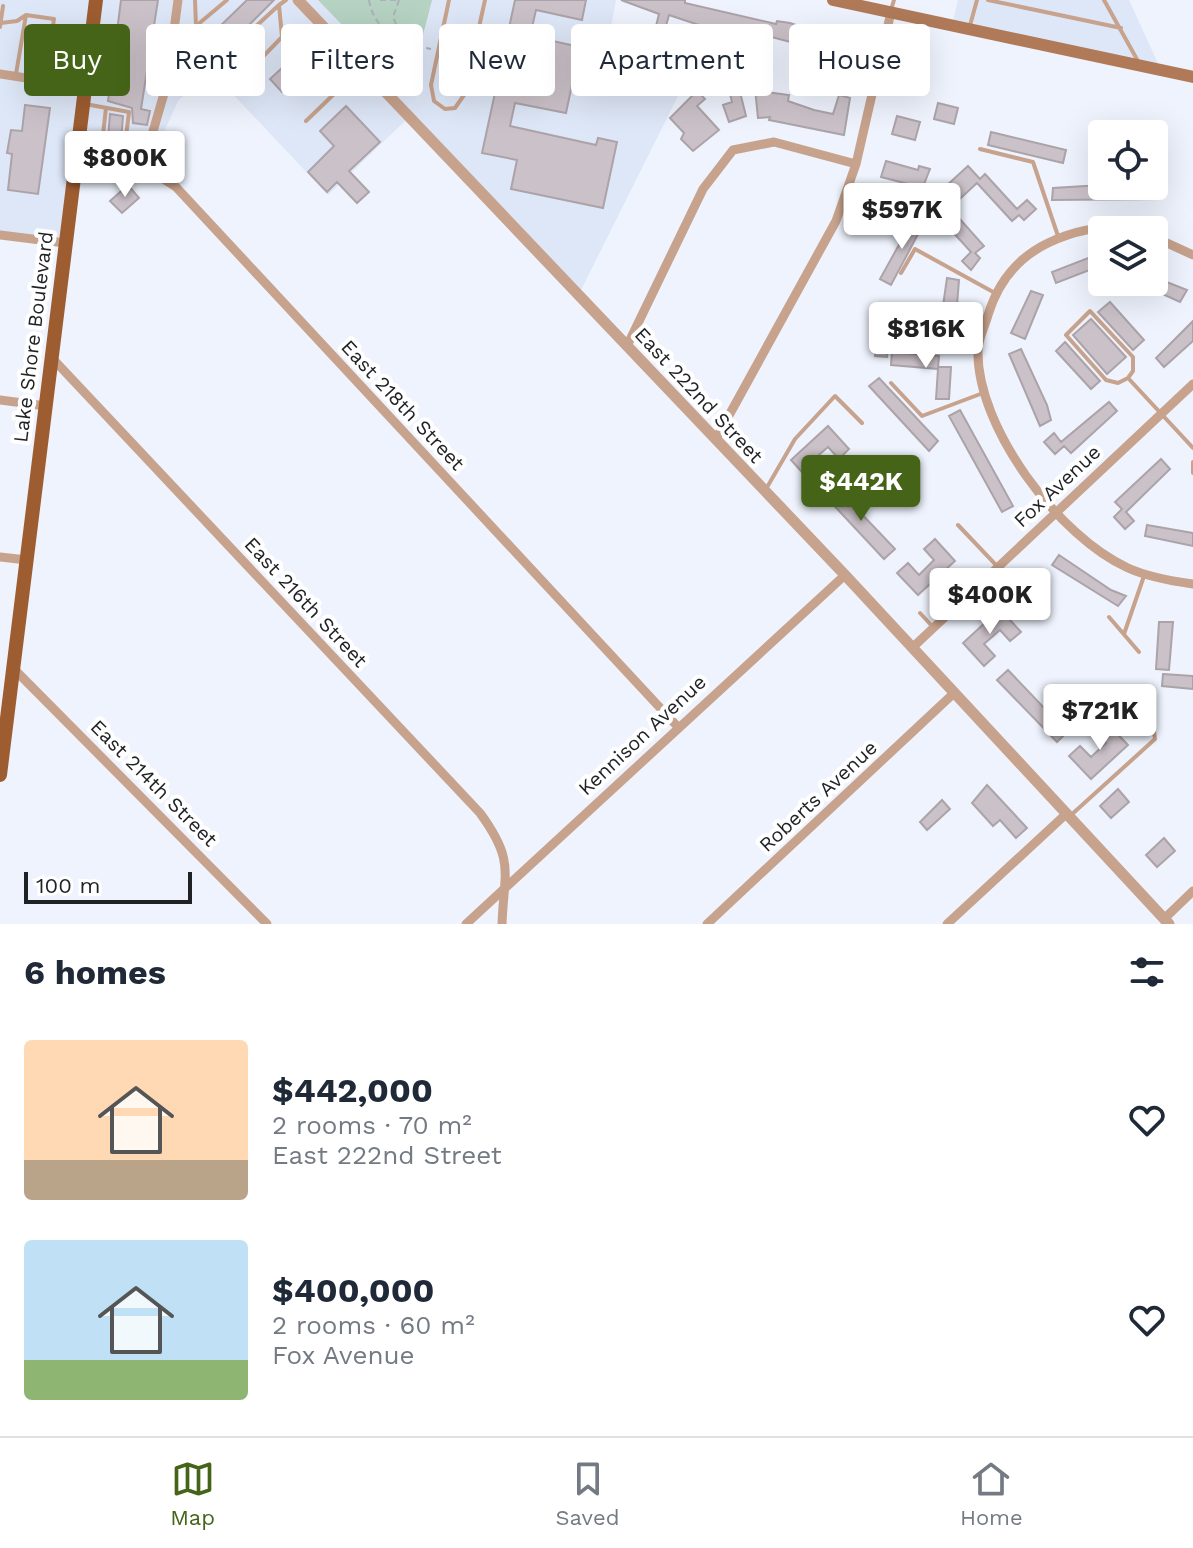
<!DOCTYPE html>
<html lang="en">
<head>
<meta charset="utf-8">
<style>
  body { margin:0; font-family:"Work Sans",sans-serif; background:#f6f6f7; color:#1f2937; height:100vh; display:flex; flex-direction:column; font-size:30px; white-space:nowrap }
  * { box-sizing:border-box; margin:0 }
  p { font-size:26px; color:#747a83 }
  .icon { flex:none; width:44px; height:44px; fill:none; stroke:currentColor; stroke-width:2; stroke-linecap:round; stroke-linejoin:round }
  .map { position:relative; height:924px; overflow:hidden }
  .sheet { display:flex; flex-direction:column; background:#fff; flex:1 }
  .sheet>* { flex:none }
  .guide { position:absolute; left:24px; top:24px; width:1146px; height:72px; display:flex; gap:16px }
  .controls { position:absolute; left:1088px; top:120px; display:grid; gap:16px }
  .controls a { display:grid; place-items:center; width:80px; height:80px; border-radius:8px; background:#fff; box-shadow:0 8px 32px #0002; font-size:40px }
  .scale { position:absolute; left:24px; bottom:20px; width:168px; box-sizing:border-box; padding-left:8px; border:4px solid #1f2125; border-top:0; font-size:22px; line-height:28px; white-space:nowrap; color:#1f2125; -webkit-text-stroke:6px #fff; paint-order:stroke }
  .price { position:absolute; translate:-50% -68px; padding:0 18px; border-radius:8px; background:#fff; color:#222; font-size:26px; line-height:52px; filter:drop-shadow(0 2px 4px #0008) }
  .price::after { content:''; position:absolute; left:50%; top:48px; width:24px; height:18px; margin-left:-12px; background:inherit; clip-path:polygon(0 0,100% 0,50% 100%) }
  .price.selected { background:#456418; color:#fff }
  ul { padding:0; list-style:none }
  li { display:flex; align-items:center; gap:24px; height:200px; padding:0 24px }
  li span { display:grid; place-items:center; flex:none; width:224px; height:160px; border-radius:8px; color:#555 }
  li>.icon { margin-inline-start:auto }
  span .icon { width:96px; height:96px; fill:#fffc; stroke-width:1 }
  li b { font-size:34px }
  h2 { display:flex; justify-content:space-between; align-items:center; height:96px; padding:0 24px; font-size:34px }
  .chip { padding:0 28px; border-radius:8px; background:#fff; box-shadow:0 8px 32px #0002; font-size:28px; line-height:72px }
  .chip.selected { background:#456418; color:#fff }
  .dock { display:flex; justify-content:space-around; align-items:center; height:112px; border-top:2px solid #e0e1e3; background:#fff; font-size:22px; color:#747a83 }
  .dock a { display:grid; justify-items:center; gap:4px }
  .dock .selected { color:#456418 }
  .map>svg:first-child { display:block }
  .built { fill:#dee7f7 }
  .green { fill:#b5d2c2 }
  .building { fill:#cbc1c8; stroke:#aca3a9; stroke-width:2 }
  .lines { fill:none; stroke-linecap:round; stroke-linejoin:round }
  .path { stroke:#acb0b8; stroke-width:2; stroke-dasharray:6 4; stroke-linecap:butt }
  .service { stroke:#c7a28c; stroke-width:4 }
  .minor { stroke:#c7a28c; stroke-width:9 }
  .tertiary { stroke:#c7a28c; stroke-width:11 }
  .secondary { stroke:#b07a59; stroke-width:12 }
  .primary { stroke:#9e5d31; stroke-width:14 }
  .labels { text-anchor:middle; dominant-baseline:central; stroke-width:8; stroke-linejoin:round; paint-order:stroke }
  .street-label { font-size:20px; fill:#1f2125; stroke:#fff }
</style>
</head>
<body>
<div class="map">
<svg width="1193" height="924" viewBox="0 0 1193 924">
  <rect width="100%" height="100%" fill="#eef3fd"/>
  <path class="built" d="M 0,0 L 616,0 L 609,37 L 677,54 L 694,64 L 579,294 L 409,117 L 328,195 L 210,70 L 178,101 L 147,169 L 75,156 L 65,243 L 0,235 Z
    M 958,0 L 1129,0 L 1161,70 L 952,25 Z"/>
  <path class="green" d="M 318,0 L 432,0 L 408,93 Z"/>
  <path class="building" d="M 121,0 L 158,0 L 141,109 L 150,111 L 147,125 L 133,123 L 132,108 L 108,101 Z
    M 247,0 L 274,0 L 233,41 L 226,34 L 222,38 L 215,31 Z
    M 515,0 L 586,0 L 582,20 L 536,10 L 530,36 L 580,47 L 566,113 L 515,103 L 510,126 L 596,145 L 598,138 L 617,142 L 603,208 L 511,189 L 517,160 L 482,153 Z
    M 621,0 L 685,0 L 685,3 L 776,24 L 777,21 L 790,23 L 821,33 L 822,28 L 837,31 L 832,53 L 760,34 L 759,42 L 715,31 L 709,55 L 698,52 L 705,27 L 669,15 L 662,40 L 653,38 L 659,14 Z
    M 725,52 L 761,60 L 758,70 L 723,63 Z
    M 296,55 L 308,67 L 282,92 L 270,79 Z
    M 766,78 L 767,92 L 789,95 L 788,101 L 814,110 L 833,114 L 839,95 L 850,98 L 844,135 L 769,120 L 770,117 L 758,118 L 754,79 Z
    M 737,80 L 746,116 L 729,122 L 723,105 L 732,102 L 727,82 Z
    M 697,91 L 705,99 L 697,106 L 719,130 L 693,151 L 681,139 L 684,133 L 670,118 Z
    M 938,103 L 958,108 L 954,124 L 934,119 Z
    M 25,105 L 50,108 L 38,194 L 8,190 L 12,154 L 7,153 L 11,130 L 22,131 Z
    M 346,106 L 380,142 L 349,171 L 369,192 L 357,203 L 337,182 L 327,192 L 308,172 L 334,146 L 320,131 Z
    M 110,114 L 123,116 L 121,140 L 108,138 Z
    M 897,116 L 920,122 L 915,140 L 892,134 Z
    M 991,132 L 1066,150 L 1063,163 L 988,145 Z
    M 886,161 L 918,170 L 919,166 L 930,169 L 917,202 L 907,198 L 912,185 L 881,177 Z
    M 968,166 L 980,179 L 985,174 L 1017,209 L 1027,200 L 1036,209 L 1024,220 L 1019,215 L 1012,221 L 977,183 L 950,208 L 984,246 L 975,253 L 980,258 L 971,270 L 962,261 L 971,252 L 939,217 L 945,211 L 933,198 Z
    M 128,185 L 139,198 L 122,213 L 110,201 Z
    M 1102,185 L 1161,187 L 1160,199 L 1052,200 L 1053,188 Z
    M 915,216 L 925,221 L 891,285 L 880,279 Z
    M 1096,255 L 1100,266 L 1056,283 L 1052,272 Z
    M 1154,277 L 1187,290 L 1180,302 L 1136,282 L 1154,282 Z
    M 947,278 L 959,280 L 957,305 L 943,306 Z
    M 1031,291 L 1043,295 L 1025,339 L 1011,333 Z
    M 1110,302 L 1144,340 L 1133,350 L 1098,312 Z
    M 897,303 L 943,306 L 942,318 L 896,316 Z
    M 880,308 L 892,310 L 887,357 L 875,356 Z
    M 1091,319 L 1126,357 L 1107,374 L 1073,335 Z
    M 1193,321 L 1193,341 L 1164,367 L 1156,358 Z
    M 1065,342 L 1100,381 L 1091,389 L 1056,351 Z
    M 1021,349 L 1047,405 L 1051,420 L 1040,426 L 1009,354 Z
    M 892,352 L 939,356 L 938,367 L 951,367 L 949,399 L 936,399 L 938,369 L 891,365 Z
    M 879,378 L 938,441 L 929,451 L 869,386 Z
    M 1109,402 L 1117,411 L 1071,453 L 1064,446 L 1055,454 L 1044,442 L 1054,433 L 1061,442 Z
    M 960,410 L 1013,506 L 1002,512 L 949,416 Z
    M 828,426 L 849,449 L 839,459 L 828,447 L 812,461 L 823,473 L 812,483 L 791,460 Z
    M 1161,459 L 1170,469 L 1126,512 L 1134,521 L 1125,529 L 1114,517 L 1122,509 L 1115,502 Z
    M 836,487 L 895,549 L 884,559 L 826,497 Z
    M 1147,525 L 1193,533 L 1193,546 L 1145,536 Z
    M 935,539 L 955,561 L 918,595 L 897,573 L 908,563 L 919,575 L 934,560 L 924,549 Z
    M 1059,555 L 1111,590 L 1126,596 L 1118,606 L 1052,565 Z
    M 1000,609 L 1021,632 L 1010,641 L 1000,630 L 984,644 L 995,656 L 984,666 L 963,643 Z
    M 1159,622 L 1173,622 L 1169,670 L 1156,669 Z
    M 1008,670 L 1067,732 L 1057,742 L 997,680 Z
    M 1163,674 L 1193,676 L 1193,689 L 1162,686 Z
    M 1106,722 L 1128,745 L 1091,779 L 1069,756 L 1080,746 L 1091,757 L 1106,743 L 1095,732 Z
    M 987,785 L 1027,828 L 1016,838 L 1000,820 L 993,826 L 972,803 Z
    M 1118,789 L 1129,802 L 1111,818 L 1100,806 Z
    M 942,800 L 950,809 L 927,830 L 920,822 Z
    M 1164,838 L 1175,851 L 1157,867 L 1146,855 Z"/>
  <g class="lines">
    <path class="path" d="M 369,0 C 374,32 403,44 431,49
      M 380,0 L 396,0
      M 399,0 L 393,17 L 404,43
      M 445,52 L 463,56
      M 481,60 L 495,63"/>
    <path class="service" d="M 195,0 L 196,26 L 227,0
      M 449,0 L 431,85 L 434,101 L 445,109 L 455,108 L 464,95 L 485,0
      M 988,0 L 1121,28
      M 1104,0 L 1139,63
      M 891,10 L 894,0
      M 1,23 L 17,21 L 26,15
      M 196,26 C 197,51 211,61 230,75 L 246,74 L 282,37 L 279,5 L 286,0
      M 0,27 L 3,6
      M 969,29 L 977,0
      M 215,64 L 279,5
      M 16,74 L 26,15 L 54,19 L 45,79
      M 85,104 L 129,112 L 123,162
      M 106,108 L 102,143 L 125,145
      M 306,121 L 360,69
      M 81,136 L 103,138
      M 980,149 L 1033,162 L 1058,236
      M 901,273 L 915,249 L 995,293
      M 1128,378 L 1118,383 L 1106,380 L 1066,335 L 1090,311 L 1133,357 L 1133,371 L 1128,378 L 1193,448
      M 891,383 L 922,416 L 983,393
      M 1193,462 L 1193,473
      M 766,489 L 795,439 L 835,396 L 862,423
      M 958,525 L 1037,608
      M 920,613 L 932,626
      M 1109,617 L 1139,652
      M 1124,634 L 1144,576
      M 1070,816 L 1155,739 L 1154,732 L 1130,709"/>
    <path class="minor" d="M 0,74 L 85,87
      M 75,156 L 143,166 L 176,187 L 677,726
      M 143,166 L 167,83 L 178,0
      M 1125,230 C 1101,224 1071,232 1048,243 C 1017,258 998,282 988,315 C 985,326 978,339 978,350 C 976,427 1059,537 1128,568 C 1148,577 1171,581 1193,584
      M 0,235 L 65,243
      M 1154,237 L 1193,255
      M 627,346 L 703,189 L 733,150 L 774,142 L 856,164
      M 53,359 L 480,813 C 515,861 504,871 502,924
      M 0,400 L 46,406
      M 716,439 L 836,221 L 856,164 L 891,12
      M 0,557 L 27,560
      M 912,648 L 1193,384
      M 14,669 L 267,924
      M 1164,919 L 1193,891
      M 466,924 L 845,575
      M 707,924 L 953,694
      M 947,924 L 1065,815"/>
    <path class="tertiary" d="M 298,0 L 845,575 L 1169,924"/>
    <path class="secondary" d="M 833,0 L 1193,77"/>
    <path class="primary" d="M 0,775 L 96,0"/>
  </g>
  <g class="labels">
    <g class="street-label">
      <text transform="translate(33 337) rotate(-83)">Lake Shore Boulevard</text>
      <text transform="translate(699 395) rotate(47)">East 222nd Street</text>
      <text transform="translate(403 405) rotate(47)">East 218th Street</text>
      <text transform="translate(1057 486) rotate(-43)">Fox Avenue</text>
      <text transform="translate(306 602) rotate(47)">East 216th Street</text>
      <text transform="translate(642 735) rotate(-43)">Kennison Avenue</text>
      <text transform="translate(154 783) rotate(45)">East 214th Street</text>
      <text transform="translate(818 796) rotate(-43)">Roberts Avenue</text>
    </g>
  </g>
</svg>
<div class="controls">
<a><svg class="icon" aria-label="locate" viewBox="0 0 24 24"><circle cx="12" cy="12" r="6"/><path d="M12 2v4M12 18v4M2 12h4M18 12h4"/></svg></a>
<a><svg class="icon" aria-label="layers" viewBox="0 0 24 24"><path d="M12 4l9 5-9 5-9-5zM3 14l9 5 9-5"/></svg></a>
</div>
<div class="scale">100 m</div>
<b class="price" style="left:125px;top:199px">$800K</b>
<b class="price" style="left:902px;top:251px">$597K</b>
<b class="price" style="left:926px;top:370px">$816K</b>
<b class="price selected" style="left:861px;top:523px">$442K</b>
<b class="price" style="left:990px;top:636px">$400K</b>
<b class="price" style="left:1100px;top:752px">$721K</b>
<div class="guide">
<a class="chip selected">Buy</a>
<a class="chip">Rent</a>
<a class="chip">Filters</a>
<a class="chip">New</a>
<a class="chip">Apartment</a>
<a class="chip">House</a>
</div>
</div>
<section class="sheet">
<h2>6 homes<svg class="icon" aria-label="filters" viewBox="0 0 24 24"><path d="M4 7h16M4 17h16"/><circle cx="9" cy="7" r="2"/><circle cx="15" cy="17" r="2"/></svg></h2>
<ul>
<li><span style="background:linear-gradient(#ffd9b3 75%,#b9a48a 0)"><svg class="icon" aria-label="home" viewBox="0 0 24 24"><path d="M3 11l9-7 9 7M6 9v11h12V9"/></svg></span><div><b>$442,000</b><p>2 rooms · 70 m²</p><p>East 222nd Street</p></div><svg class="icon" aria-label="heart" viewBox="0 0 24 24"><path d="M12 20l-8-8c-3-5 5-10 8-4 3-6 11-1 8 4z"/></svg></li>
<li><span style="background:linear-gradient(#bfe0f5 75%,#8fb573 0)"><svg class="icon" aria-label="home" viewBox="0 0 24 24"><path d="M3 11l9-7 9 7M6 9v11h12V9"/></svg></span><div><b>$400,000</b><p>2 rooms · 60 m²</p><p>Fox Avenue</p></div><svg class="icon" aria-label="heart" viewBox="0 0 24 24"><path d="M12 20l-8-8c-3-5 5-10 8-4 3-6 11-1 8 4z"/></svg></li>
</ul>
</section>
<nav class="dock">
<a class="selected"><svg class="icon" aria-label="map" viewBox="0 0 24 24"><path d="M3 6l6-2 6 2 6-2v14l-6 2-6-2-6 2zM9 4v14M15 6v14"/></svg>Map</a>
<a><svg class="icon" aria-label="saved" viewBox="0 0 24 24"><path d="M7 4h10v16l-5-4-5 4z"/></svg>Saved</a>
<a><svg class="icon" aria-label="home" viewBox="0 0 24 24"><path d="M3 11l9-7 9 7M6 9v11h12V9"/></svg>Home</a>
</nav>
</body>
</html>
